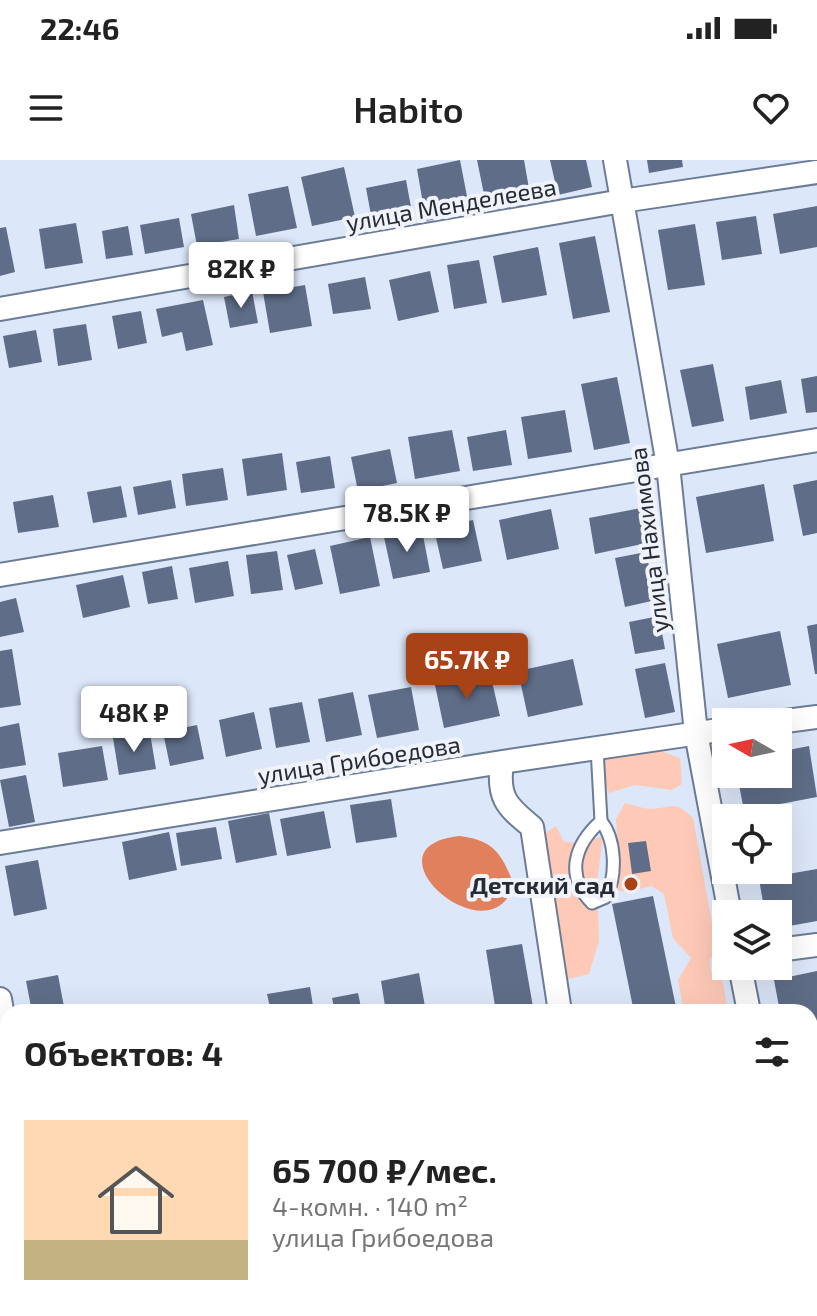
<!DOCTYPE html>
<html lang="ru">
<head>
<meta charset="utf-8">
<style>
  body { margin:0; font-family:"Exo 2",sans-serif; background:#f6f6f6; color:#222; height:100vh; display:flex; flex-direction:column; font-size:30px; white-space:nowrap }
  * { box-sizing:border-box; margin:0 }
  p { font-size:26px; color:#767676 }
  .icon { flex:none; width:44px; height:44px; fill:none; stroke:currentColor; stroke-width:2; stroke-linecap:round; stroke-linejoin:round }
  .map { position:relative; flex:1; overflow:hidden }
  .drawer { position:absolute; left:0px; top:844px; width:818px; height:312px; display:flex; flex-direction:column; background:#fff; border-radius:24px 24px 0 0; box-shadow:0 8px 32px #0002 }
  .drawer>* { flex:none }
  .needle { width:52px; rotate:279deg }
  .fabs { position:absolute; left:712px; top:548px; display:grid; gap:16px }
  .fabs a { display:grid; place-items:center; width:80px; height:80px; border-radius:0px; background:#fff; box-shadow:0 8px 32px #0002; font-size:40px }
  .price { position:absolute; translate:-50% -68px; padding:0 18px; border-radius:8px; background:#fff; color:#222; font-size:26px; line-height:52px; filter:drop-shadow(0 2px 4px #0008) }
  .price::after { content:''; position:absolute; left:50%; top:48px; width:24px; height:18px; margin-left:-12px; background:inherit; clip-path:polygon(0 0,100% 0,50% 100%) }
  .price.active { background:#a84317; color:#fff }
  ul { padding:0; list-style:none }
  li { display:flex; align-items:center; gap:24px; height:200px; padding:0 24px }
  li span { display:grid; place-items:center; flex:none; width:224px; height:160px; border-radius:0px; color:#555 }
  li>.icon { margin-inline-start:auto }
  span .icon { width:96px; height:96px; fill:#fffc; stroke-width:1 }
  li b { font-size:34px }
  h2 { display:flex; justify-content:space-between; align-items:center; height:96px; padding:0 24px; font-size:34px }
  .status { display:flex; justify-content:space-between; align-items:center; height:56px; padding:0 40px; background:#fff; direction:ltr }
  .status svg { height:22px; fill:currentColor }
  header { display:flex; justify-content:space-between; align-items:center; height:104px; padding:0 24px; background:#fff; font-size:36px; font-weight:600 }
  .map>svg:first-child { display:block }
  .green { fill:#fecab7 }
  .water { fill:#e0805c }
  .building { fill:#5f6d88 }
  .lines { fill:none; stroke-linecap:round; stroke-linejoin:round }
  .service-casing { stroke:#6c7b96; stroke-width:15 }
  .minor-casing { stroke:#6c7b96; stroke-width:26 }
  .service { stroke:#fff; stroke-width:11 }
  .minor { stroke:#fff; stroke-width:22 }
  .poi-dot { fill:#a84317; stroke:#f0f3fa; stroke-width:3 }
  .labels { text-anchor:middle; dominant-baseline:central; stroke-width:8; stroke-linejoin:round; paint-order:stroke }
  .street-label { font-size:24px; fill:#252b37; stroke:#f0f3fa }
  .poi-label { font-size:24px; font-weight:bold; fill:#252b37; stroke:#f0f3fa; text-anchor:end }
</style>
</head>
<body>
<div class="status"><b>22:46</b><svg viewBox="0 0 49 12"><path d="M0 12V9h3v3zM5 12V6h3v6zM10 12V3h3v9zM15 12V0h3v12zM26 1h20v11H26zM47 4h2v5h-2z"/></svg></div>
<header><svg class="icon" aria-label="menu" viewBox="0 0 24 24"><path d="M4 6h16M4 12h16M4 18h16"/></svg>Habito<svg class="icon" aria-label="heart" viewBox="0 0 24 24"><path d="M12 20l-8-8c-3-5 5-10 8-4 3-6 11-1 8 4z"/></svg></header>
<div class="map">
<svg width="817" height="1156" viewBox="0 0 817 1156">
  <rect width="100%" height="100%" fill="#dce7f9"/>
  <path class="green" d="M 658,590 L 680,598 L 682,624 L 672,630 L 635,625 L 609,633 L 602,617 L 606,598 Z
    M 625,643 C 633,645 644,649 652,649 C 673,647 675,640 693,658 L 717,791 L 710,799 L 711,813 L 721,812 L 728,852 L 684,852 L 678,820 L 691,798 L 673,778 L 664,734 L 651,726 L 628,732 L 612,730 L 618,691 L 616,659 Z
    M 556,666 L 564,682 L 580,683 L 603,676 L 597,722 L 599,781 L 589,814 L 568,819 L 551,745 L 542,675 Z"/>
  <path class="water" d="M 459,676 C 494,680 502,694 514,725 C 511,730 508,738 504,742 C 467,779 369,686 459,676 Z"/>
  <path class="building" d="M 460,0 L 470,52 L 426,61 L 417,9 Z
    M 477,0 L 524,0 L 531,40 L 487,49 Z
    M 550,0 L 586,0 L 592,27 L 558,35 Z
    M 647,0 L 682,0 L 683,7 L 649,13 Z
    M 344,7 L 355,57 L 312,66 L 301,17 Z
    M 406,20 L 413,58 L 373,66 L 366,28 Z
    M 288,26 L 297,68 L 256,76 L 248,34 Z
    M 234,45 L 239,79 L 197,86 L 191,54 Z
    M 817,46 L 817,87 L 780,94 L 773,54 Z
    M 756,56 L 762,94 L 722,100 L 716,62 Z
    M 179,58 L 184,87 L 145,94 L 140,65 Z
    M 76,63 L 83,103 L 45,109 L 39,69 Z
    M 695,64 L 705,125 L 668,130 L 658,70 Z
    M 128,66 L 133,95 L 106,99 L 102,71 Z
    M 6,67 L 15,112 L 0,116 L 0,68 Z
    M 595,76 L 610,152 L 573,159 L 559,83 Z
    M 538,87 L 547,135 L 502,143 L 493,96 Z
    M 479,100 L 487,143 L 454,149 L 447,105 Z
    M 430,111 L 439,152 L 398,161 L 389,120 Z
    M 365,117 L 371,149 L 333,154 L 328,124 Z
    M 305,125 L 312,166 L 270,173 L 263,132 Z
    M 252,131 L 258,163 L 230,168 L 224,137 Z
    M 203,140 L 213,185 L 186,191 L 182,172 L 162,177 L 156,149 Z
    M 141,151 L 147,183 L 118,189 L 112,156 Z
    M 86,164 L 92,200 L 58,206 L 53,169 Z
    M 36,170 L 42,202 L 9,208 L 3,176 Z
    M 713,204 L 724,261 L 692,267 L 680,210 Z
    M 817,216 L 817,252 L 806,253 L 801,219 Z
    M 617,217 L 630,283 L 594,290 L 581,224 Z
    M 781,220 L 787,253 L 750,260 L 745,227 Z
    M 565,250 L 572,292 L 528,299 L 521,257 Z
    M 452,270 L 460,311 L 415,319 L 408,277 Z
    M 506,270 L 512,305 L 473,311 L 467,277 Z
    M 390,289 L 397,323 L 358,331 L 351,297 Z
    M 282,293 L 287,330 L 247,336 L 242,299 Z
    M 330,296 L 335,328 L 301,333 L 296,302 Z
    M 223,308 L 228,340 L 186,346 L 182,314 Z
    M 171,320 L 176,348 L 138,355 L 133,327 Z
    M 817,320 L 817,373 L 803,376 L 793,325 Z
    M 764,324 L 774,381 L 706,393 L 696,337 Z
    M 121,326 L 127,357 L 93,363 L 87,332 Z
    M 53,335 L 59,367 L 18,373 L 13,342 Z
    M 641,348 L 647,383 L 595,394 L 589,358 Z
    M 551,349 L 559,389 L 507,400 L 499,360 Z
    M 473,360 L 482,401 L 443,409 L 434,369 Z
    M 422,370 L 430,412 L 393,419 L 384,377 Z
    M 370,377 L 380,426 L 340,434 L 330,386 Z
    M 315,389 L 323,424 L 295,430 L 287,395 Z
    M 277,391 L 283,430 L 251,434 L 246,395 Z
    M 646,392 L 656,440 L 625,447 L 615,398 Z
    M 228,401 L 234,436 L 195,443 L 189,408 Z
    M 172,406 L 178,439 L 148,444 L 142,412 Z
    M 123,415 L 130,447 L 83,458 L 76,425 Z
    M 16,438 L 24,472 L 0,477 L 0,442 Z
    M 659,456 L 665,489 L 635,494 L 629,462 Z
    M 817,464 L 817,514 L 815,514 L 807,466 Z
    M 780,471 L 791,525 L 728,538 L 717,484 Z
    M 12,489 L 21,545 L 0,548 L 0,491 Z
    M 573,499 L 583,545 L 528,557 L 518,511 Z
    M 665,503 L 675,552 L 645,558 L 635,509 Z
    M 490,513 L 500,556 L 444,568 L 435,525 Z
    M 411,527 L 419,570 L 377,578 L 368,535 Z
    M 353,532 L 362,575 L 326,582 L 318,539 Z
    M 302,542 L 310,582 L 276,588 L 269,548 Z
    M 254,552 L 262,589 L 226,597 L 219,560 Z
    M 19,563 L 26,605 L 0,609 L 0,567 Z
    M 197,565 L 204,599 L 170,606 L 163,572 Z
    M 150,573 L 156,609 L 119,615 L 113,578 Z
    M 102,586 L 108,620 L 63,627 L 58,593 Z
    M 809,586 L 817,637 L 744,651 L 737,614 L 778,614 L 778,592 Z
    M 26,615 L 35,662 L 9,667 L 0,620 Z
    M 391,639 L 397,677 L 356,683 L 350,645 Z
    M 324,651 L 331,688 L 287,696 L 280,659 Z
    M 269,653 L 277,695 L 236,703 L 228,661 Z
    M 216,667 L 222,699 L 181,706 L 176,673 Z
    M 169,672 L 177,710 L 129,720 L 122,682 Z
    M 646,681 L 651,711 L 632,714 L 628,683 Z
    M 38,700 L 47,749 L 14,756 L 5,706 Z
    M 817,709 L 817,761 L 778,768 L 778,754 L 765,754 L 759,719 Z
    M 653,736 L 677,852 L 634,852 L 612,744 Z
    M 522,784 L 533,847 L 496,852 L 486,790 Z
    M 817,811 L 817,867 L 810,868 L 810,852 L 780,852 L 774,820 Z
    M 419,813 L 426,852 L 386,852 L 381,821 Z
    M 58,815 L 65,852 L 32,852 L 26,821 Z
    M 310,827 L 314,852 L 271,852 L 267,834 Z
    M 358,833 L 362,852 L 335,852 L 332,838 Z
    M 252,844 L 253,852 L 216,852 L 216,850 Z
    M 817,929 L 817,983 L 810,984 L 810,930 Z
    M 8,999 L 8,1063 L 0,1064 L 0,1000 Z
    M 8,1136 L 8,1148 L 39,1148 L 40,1156 L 5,1156 L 2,1137 Z
    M 116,1148 L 123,1148 L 125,1156 L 93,1156 L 92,1152 Z
    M 211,1148 L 253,1148 L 254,1156 L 212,1156 Z
    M 268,1148 L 307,1148 L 308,1156 L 269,1156 Z
    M 319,1148 L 358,1148 L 358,1150 L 321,1156 Z
    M 567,1148 L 590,1148 L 591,1156 L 546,1156 L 546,1151 Z
    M 606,1148 L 629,1148 L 630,1156 L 607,1156 Z
    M 644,1148 L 693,1148 L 695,1156 L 645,1156 Z
    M 718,1148 L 766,1148 L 766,1149 L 738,1156 L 720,1156 Z"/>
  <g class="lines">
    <defs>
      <path id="service" d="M 597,588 L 601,661 C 574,685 565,716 592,743 L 606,737 C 617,715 616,680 601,661"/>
      <path id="minor" d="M 615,0 L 668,305 L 696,573 L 730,754
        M 0,149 L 622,41 L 817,12
        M 0,415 L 817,280
        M 778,562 L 817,557
        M 502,602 C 497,637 506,646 532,667 L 560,852
        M 0,683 L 502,602 L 726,569
        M 778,790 L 817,785
        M 740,806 L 749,852
        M 0,839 L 8,886
        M 0,960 L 8,959
        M 810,1012 L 817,1011
        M 810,1122 L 817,1136
        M 53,1148 L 54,1156
        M 423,1156 L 471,1148"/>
    </defs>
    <use href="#service" class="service-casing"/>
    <use href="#minor" class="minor-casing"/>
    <use href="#service" class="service"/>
    <use href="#minor" class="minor"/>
  </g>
  <circle class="poi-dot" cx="631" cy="724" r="8"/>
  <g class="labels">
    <g class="street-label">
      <text transform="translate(451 44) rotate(-10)">улица Менделеева</text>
      <text transform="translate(648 380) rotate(-97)">улица Нахимова</text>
      <text transform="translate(359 599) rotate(-9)">улица Грибоедова</text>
    </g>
    <g class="poi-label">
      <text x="615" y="724">Детский сад</text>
    </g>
  </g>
</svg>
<div class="fabs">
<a><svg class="needle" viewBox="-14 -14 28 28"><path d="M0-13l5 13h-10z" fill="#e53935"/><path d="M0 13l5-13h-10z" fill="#767676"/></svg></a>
<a><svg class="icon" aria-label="locate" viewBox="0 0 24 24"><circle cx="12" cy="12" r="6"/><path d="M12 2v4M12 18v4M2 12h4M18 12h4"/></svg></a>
<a><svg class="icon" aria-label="layers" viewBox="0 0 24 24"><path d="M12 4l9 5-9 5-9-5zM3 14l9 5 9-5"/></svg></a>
</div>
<b class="price" style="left:241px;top:150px">82K ₽</b>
<b class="price" style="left:407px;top:394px">78.5K ₽</b>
<b class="price active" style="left:467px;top:541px">65.7K ₽</b>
<b class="price" style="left:134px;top:594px">48K ₽</b>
<section class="drawer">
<h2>Объектов: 4<svg class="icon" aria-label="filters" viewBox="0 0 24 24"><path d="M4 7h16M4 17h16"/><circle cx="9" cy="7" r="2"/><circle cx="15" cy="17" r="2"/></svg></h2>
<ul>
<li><span style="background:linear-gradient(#ffd9b3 75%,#c2b280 0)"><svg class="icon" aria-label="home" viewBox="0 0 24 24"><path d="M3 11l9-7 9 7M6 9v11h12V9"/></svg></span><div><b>65 700 ₽/мес.</b><p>4-комн. · 140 m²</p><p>улица Грибоедова</p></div></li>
</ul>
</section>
</div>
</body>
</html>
